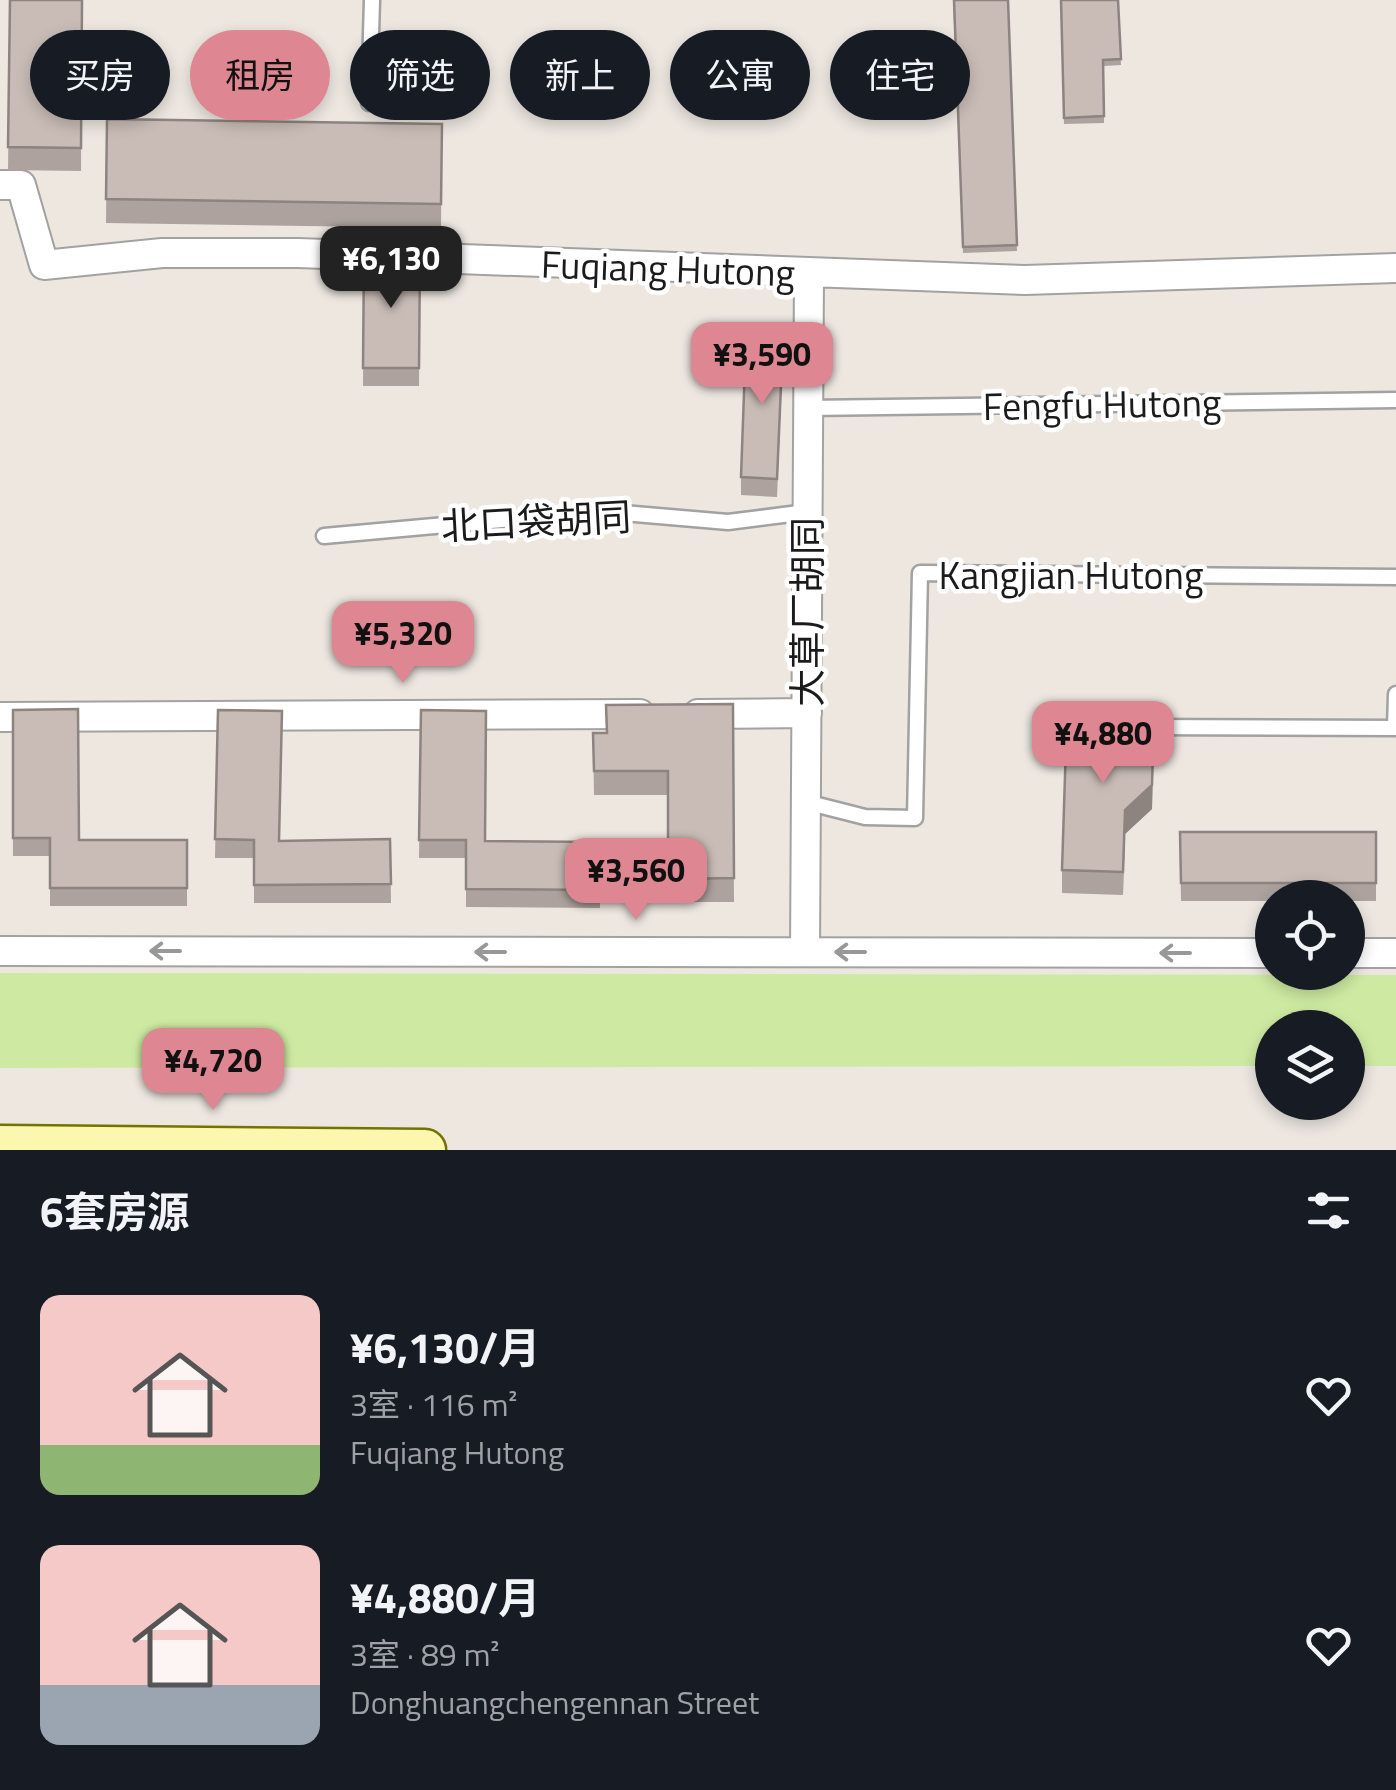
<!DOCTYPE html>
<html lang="zh">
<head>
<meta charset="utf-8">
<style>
  body { margin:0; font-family:"Titillium Web","Noto Sans SC",sans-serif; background:#242831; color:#f1f3f6; height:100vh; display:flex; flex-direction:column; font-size:38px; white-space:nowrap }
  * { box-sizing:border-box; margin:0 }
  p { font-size:32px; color:#9ea1a6 }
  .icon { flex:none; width:55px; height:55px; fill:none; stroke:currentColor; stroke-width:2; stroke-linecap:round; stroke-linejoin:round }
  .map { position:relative; height:1150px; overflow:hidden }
  .sheet { display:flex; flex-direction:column; background:#171b24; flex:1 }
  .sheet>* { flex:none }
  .banner { position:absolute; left:30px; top:30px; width:1338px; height:90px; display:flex; gap:20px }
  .controls { position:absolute; left:1255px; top:880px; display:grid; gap:20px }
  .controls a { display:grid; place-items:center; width:110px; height:110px; border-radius:50%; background:#171b24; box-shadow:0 5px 15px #0003; font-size:50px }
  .price { position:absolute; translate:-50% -85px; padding:0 22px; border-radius:20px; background:#de8691; color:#111; font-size:32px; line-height:65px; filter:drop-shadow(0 2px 5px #0008) }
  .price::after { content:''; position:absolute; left:50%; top:60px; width:30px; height:22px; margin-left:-15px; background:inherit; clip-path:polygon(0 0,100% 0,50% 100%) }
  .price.on { background:#222; color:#fff }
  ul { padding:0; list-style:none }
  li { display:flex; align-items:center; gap:30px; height:250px; padding:0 40px }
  li span { display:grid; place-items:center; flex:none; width:280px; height:200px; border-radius:20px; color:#555 }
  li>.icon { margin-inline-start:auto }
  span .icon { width:120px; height:120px; fill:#fffc; stroke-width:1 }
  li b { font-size:42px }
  h2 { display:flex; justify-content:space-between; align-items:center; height:120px; padding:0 40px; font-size:42px }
  .pill { padding:0 35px; border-radius:45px; background:#171b24; box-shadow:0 5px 15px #0003; font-size:35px; line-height:90px }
  .pill.on { background:#de8691; color:#111 }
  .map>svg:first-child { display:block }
  .grass { fill:#ceeaa2 }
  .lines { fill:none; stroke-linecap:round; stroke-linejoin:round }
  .service-casing { stroke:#a2a2a2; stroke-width:19 }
  .minor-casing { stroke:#a2a2a2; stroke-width:32 }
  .secondary-casing { stroke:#737301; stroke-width:45 }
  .service { stroke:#fff; stroke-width:14 }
  .minor { stroke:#fff; stroke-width:28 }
  .secondary { stroke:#fbf7af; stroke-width:40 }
  .wall { fill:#ada29d }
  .shaded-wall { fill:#8d847f }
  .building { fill:#c9bcb6; stroke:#8d847f; stroke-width:2.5 }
  .oneway { stroke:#989898 }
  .labels { text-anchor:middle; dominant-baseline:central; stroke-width:9; stroke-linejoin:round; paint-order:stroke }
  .street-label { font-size:38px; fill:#1b1b1b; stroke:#fff }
</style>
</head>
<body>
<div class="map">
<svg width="1396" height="1150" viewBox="0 0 1396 1150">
  <rect width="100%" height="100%" fill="#ede7e0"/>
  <path class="grass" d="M 0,973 L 1396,975 L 1396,1066 L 1348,1066 L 1348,1028 L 1272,1028 L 1272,1066 L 0,1068 Z"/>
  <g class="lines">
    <defs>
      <path id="service" d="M 369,103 L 372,0
        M 808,408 L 1396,400
        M 324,536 L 600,511 L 728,522 L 807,512
        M 1139,727 L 1395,728 L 1396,694
        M 806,802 L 865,817 L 915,818 L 920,573 L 1396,577"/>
      <path id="minor" d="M 0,185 L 21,185 L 44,265 L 162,253 L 298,253 L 1025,280 L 1396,268
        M 698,714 L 807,713
        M 0,717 L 640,714
        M 0,951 L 1272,953
        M 805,952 L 809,273
        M 1348,953 L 1396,953"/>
      <path id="secondary" d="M 0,1146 L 425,1150"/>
    </defs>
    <use href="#service" class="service-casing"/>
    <use href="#minor" class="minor-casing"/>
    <use href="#secondary" class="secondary-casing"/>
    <use href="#service" class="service"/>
    <use href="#minor" class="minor"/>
    <use href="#secondary" class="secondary"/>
  </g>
  <path class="wall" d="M 10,0 L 82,0 L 81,171 L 8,170 Z
    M 953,0 L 1008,0 L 1017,251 L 963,253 Z
    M 1061,0 L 1118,0 L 1121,65 L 1104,66 L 1104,123 L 1064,124 Z
    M 107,119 L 442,124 L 441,228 L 106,223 Z
    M 364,254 L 420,255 L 419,386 L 363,386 Z
    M 783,357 L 777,497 L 741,495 L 741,477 Z
    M 733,704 L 734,902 L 668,902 L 668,795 L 594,795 L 593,733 L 606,733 Z
    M 13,710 L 79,840 L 187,840 L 187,906 L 50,906 L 50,856 L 13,856 Z
    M 218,710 L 280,841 L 390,839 L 391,903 L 254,903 L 254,858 L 215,858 Z
    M 421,710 L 485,841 L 600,842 L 600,908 L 466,907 L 466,858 L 419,858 Z
    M 1154,739 L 1152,809 L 1125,834 L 1123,895 L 1062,893 L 1062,870 Z
    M 1180,832 L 1376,832 L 1376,901 L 1348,901 L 1348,898 L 1272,898 L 1272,901 L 1181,901 Z"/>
  <path class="shaded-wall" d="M 1154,716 L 1152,809 L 1125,834 L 1123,895 L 1125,810 Z"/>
  <path class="building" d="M 10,0 L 82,0 L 81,148 L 8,147 Z
    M 954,0 L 1008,0 L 1017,245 L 963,247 Z
    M 1061,0 L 1118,0 L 1121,59 L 1103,60 L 1104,116 L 1064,118 Z
    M 107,119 L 442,124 L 441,204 L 106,199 Z
    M 364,254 L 420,255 L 419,368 L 363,368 Z
    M 746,337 L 783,338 L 777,479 L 741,477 Z
    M 733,704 L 734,878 L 668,879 L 668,771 L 594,771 L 593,733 L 607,733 L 606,705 Z
    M 78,709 L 79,840 L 187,840 L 187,888 L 50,888 L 50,838 L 13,838 L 13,710 Z
    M 218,710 L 282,711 L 279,841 L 390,839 L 391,884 L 254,885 L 254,840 L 215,839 Z
    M 421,710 L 486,711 L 485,841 L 600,842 L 600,890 L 466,889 L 466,840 L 419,840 Z
    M 1067,713 L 1154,716 L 1152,785 L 1125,810 L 1123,872 L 1062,870 Z
    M 1180,832 L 1376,832 L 1376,883 L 1181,883 Z"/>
  <defs><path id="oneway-shaft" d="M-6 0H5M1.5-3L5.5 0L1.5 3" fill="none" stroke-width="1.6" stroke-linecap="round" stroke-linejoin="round" transform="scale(2.5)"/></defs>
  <g class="oneway">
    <use href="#oneway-shaft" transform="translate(165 951) rotate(-180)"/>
    <use href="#oneway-shaft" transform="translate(490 952) rotate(-180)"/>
    <use href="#oneway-shaft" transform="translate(850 952) rotate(-180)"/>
    <use href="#oneway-shaft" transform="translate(1175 953) rotate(-180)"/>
  </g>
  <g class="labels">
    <g class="street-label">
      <text transform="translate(668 268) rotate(2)">Fuqiang Hutong</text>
      <text transform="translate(1102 404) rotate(-1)">Fengfu Hutong</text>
      <text transform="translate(536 521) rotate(-3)">北口袋胡同</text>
      <text x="1071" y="575">Kangjian Hutong</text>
      <text transform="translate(807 612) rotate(-90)">大草厂胡同</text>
    </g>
  </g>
</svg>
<div class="controls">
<a><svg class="icon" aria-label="locate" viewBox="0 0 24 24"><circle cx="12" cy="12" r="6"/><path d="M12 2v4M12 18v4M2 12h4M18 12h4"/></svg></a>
<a><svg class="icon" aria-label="layers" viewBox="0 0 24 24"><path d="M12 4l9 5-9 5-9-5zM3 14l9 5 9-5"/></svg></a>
</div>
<b class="price on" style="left:391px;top:311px">¥6,130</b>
<b class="price" style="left:762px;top:407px">¥3,590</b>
<b class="price" style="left:403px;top:686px">¥5,320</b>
<b class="price" style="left:1103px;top:786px">¥4,880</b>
<b class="price" style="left:636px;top:923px">¥3,560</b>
<b class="price" style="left:213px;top:1113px">¥4,720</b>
<div class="banner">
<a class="pill">买房</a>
<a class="pill on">租房</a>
<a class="pill">筛选</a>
<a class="pill">新上</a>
<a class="pill">公寓</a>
<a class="pill">住宅</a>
</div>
</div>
<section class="sheet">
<h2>6套房源<svg class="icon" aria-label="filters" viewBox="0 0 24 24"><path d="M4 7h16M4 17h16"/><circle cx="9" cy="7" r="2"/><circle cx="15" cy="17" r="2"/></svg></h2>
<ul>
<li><span style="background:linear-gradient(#f6c9c9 75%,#8fb573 0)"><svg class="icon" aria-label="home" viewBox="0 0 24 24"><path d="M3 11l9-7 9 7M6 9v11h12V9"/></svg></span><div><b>¥6,130/月</b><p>3室 · 116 m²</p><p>Fuqiang Hutong</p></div><svg class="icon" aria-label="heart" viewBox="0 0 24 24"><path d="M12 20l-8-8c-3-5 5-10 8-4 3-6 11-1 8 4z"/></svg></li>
<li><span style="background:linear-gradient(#f6c9c9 70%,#9aa5b1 0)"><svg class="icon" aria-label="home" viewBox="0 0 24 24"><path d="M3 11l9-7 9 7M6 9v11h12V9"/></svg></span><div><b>¥4,880/月</b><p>3室 · 89 m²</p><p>Donghuangchengennan Street</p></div><svg class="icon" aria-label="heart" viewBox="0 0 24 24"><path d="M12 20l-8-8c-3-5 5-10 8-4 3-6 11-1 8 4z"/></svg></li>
</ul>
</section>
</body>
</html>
